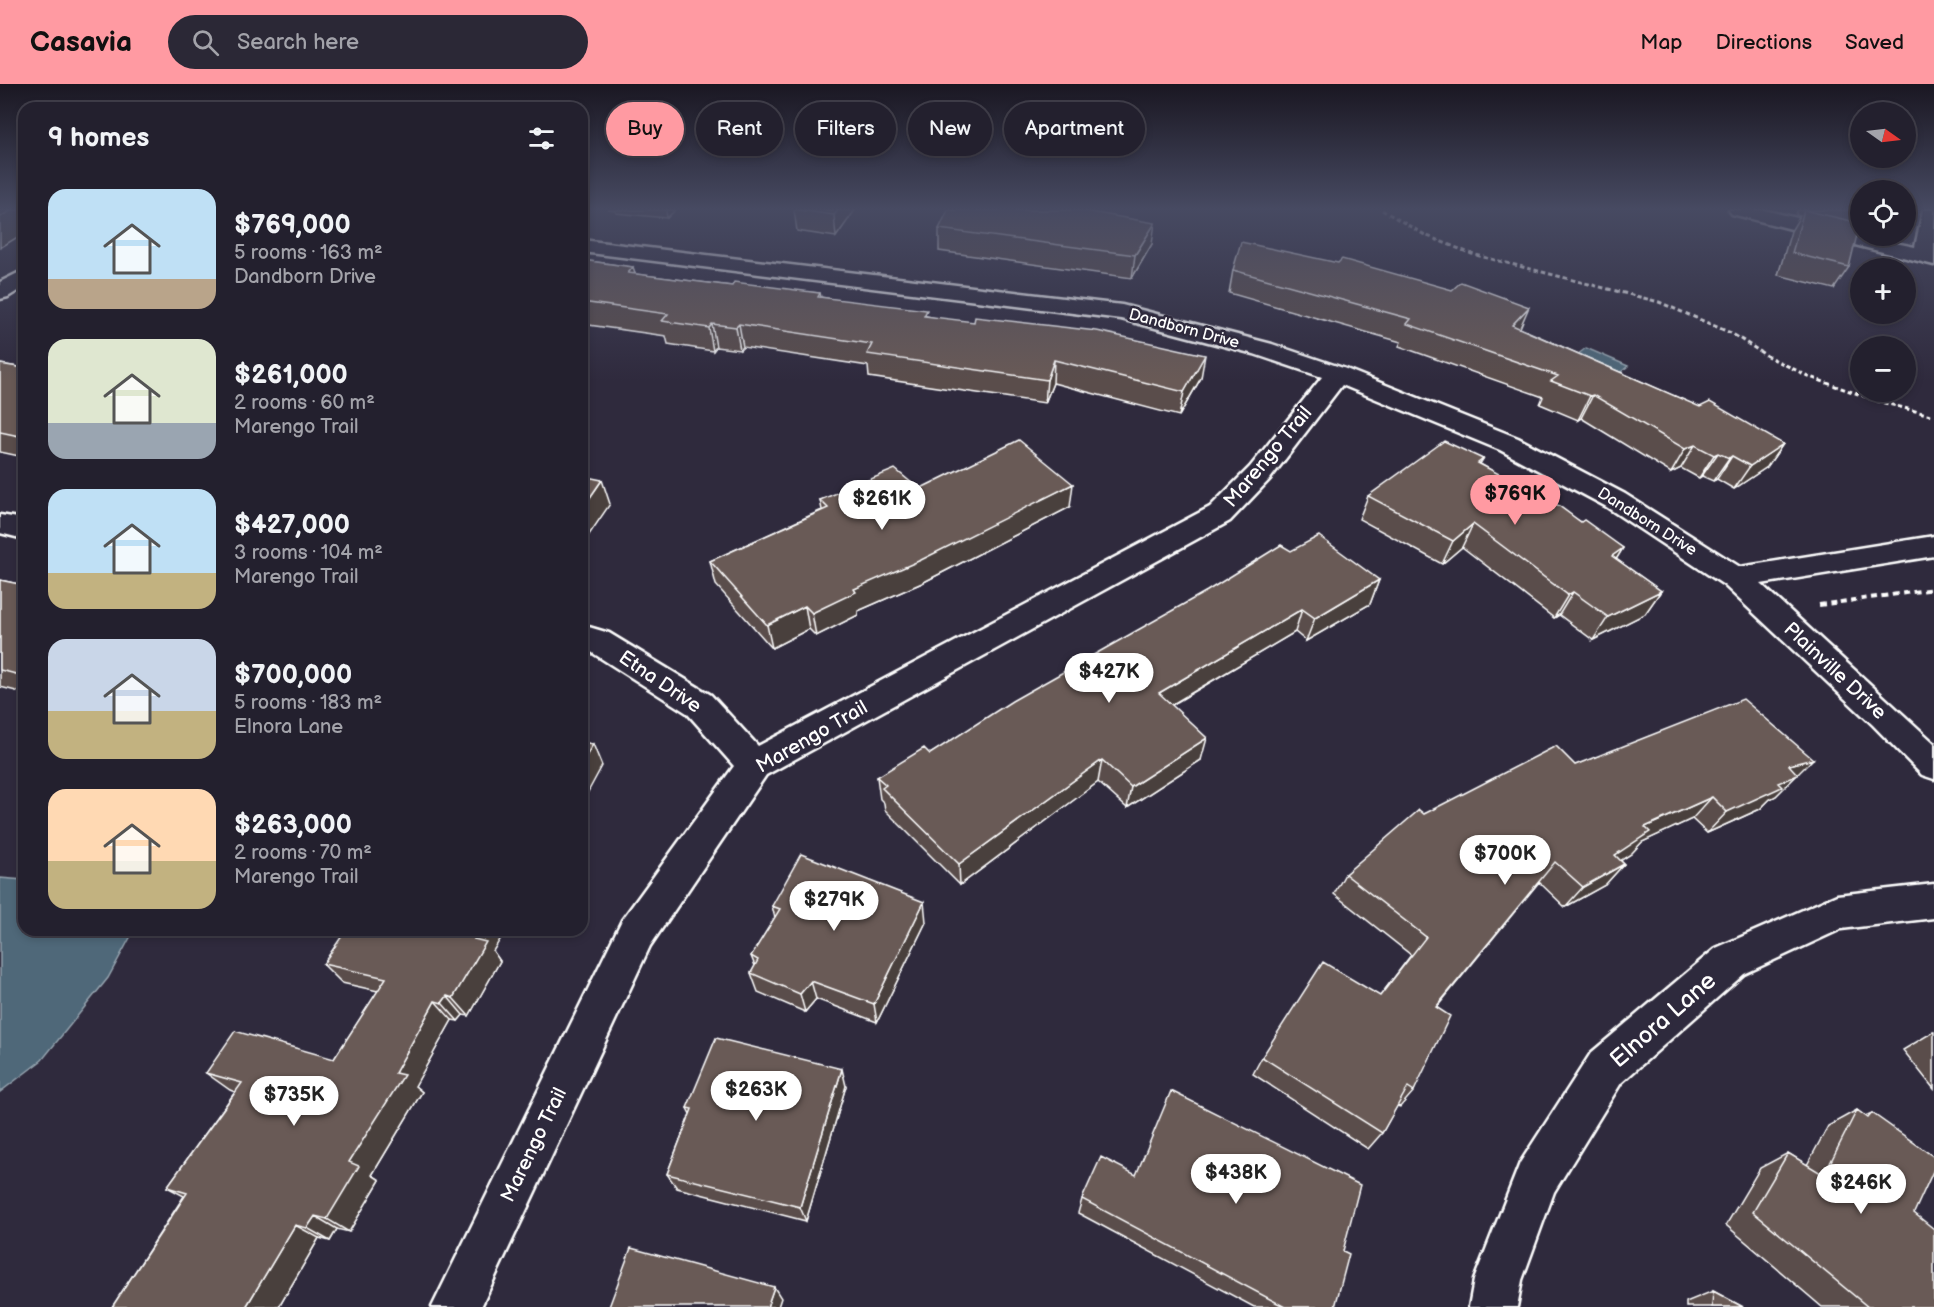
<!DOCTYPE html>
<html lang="en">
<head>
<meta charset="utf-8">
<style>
  body { margin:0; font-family:"Balsamiq Sans",sans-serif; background:#2b2836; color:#f1f3f6; height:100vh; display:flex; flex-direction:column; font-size:22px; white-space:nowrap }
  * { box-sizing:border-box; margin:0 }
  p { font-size:20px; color:#a3a3aa }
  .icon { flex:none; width:33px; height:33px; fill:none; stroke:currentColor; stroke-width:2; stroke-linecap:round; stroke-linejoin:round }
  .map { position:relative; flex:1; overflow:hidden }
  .details { position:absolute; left:18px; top:18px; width:570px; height:834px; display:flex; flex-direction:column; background:#23202e; border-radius:18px; box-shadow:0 3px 9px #0003,0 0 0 2px #403e4a }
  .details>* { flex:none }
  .hud { position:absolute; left:606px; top:18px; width:570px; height:54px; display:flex; gap:12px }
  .needle { width:39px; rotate:104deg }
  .buttons { position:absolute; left:1850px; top:18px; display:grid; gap:12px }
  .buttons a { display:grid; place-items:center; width:66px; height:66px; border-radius:50%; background:#23202e; box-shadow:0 3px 9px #0003,0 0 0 2px #403e4a; font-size:30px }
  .price { position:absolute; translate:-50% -51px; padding:0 14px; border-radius:21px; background:#fff; color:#222; font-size:20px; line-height:39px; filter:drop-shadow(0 2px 3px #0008) }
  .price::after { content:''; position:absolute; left:50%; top:36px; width:18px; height:14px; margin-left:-9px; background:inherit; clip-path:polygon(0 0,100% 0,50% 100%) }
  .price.on { background:#ff9aa2; color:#111 }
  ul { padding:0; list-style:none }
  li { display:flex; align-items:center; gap:18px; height:150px; padding:0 30px }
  li span { display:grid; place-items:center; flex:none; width:168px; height:120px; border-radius:18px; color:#555 }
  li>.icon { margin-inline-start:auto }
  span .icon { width:72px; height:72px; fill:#fffc; stroke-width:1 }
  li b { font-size:26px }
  h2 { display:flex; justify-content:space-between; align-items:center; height:72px; padding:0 30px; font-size:26px }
  .pill { padding:0 21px; border-radius:27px; background:#23202e; box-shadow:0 3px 9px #0003,0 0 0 2px #403e4a; font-size:21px; line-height:54px }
  .pill.on { background:#ff9aa2; color:#111 }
  header { display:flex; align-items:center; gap:36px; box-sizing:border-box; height:84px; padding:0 30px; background:#ff9aa2; color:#111 }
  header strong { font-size:28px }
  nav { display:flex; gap:33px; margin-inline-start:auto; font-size:21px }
  .search { width:420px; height:54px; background:#2b2836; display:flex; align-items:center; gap:15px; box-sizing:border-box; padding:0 21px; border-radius:33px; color:#a3a3aa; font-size:22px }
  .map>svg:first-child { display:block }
  .water { fill:#4f6779; stroke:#95a4af; stroke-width:1.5 }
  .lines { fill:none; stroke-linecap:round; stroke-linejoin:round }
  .minor-casing { stroke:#fff; stroke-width:5 }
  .path-far1 { stroke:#fff; stroke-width:3; stroke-dasharray:4.5 3; stroke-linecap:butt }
  .path { stroke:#fff; stroke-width:4; stroke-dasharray:6 4.5; stroke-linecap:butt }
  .minor { fill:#2f2a3d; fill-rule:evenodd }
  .wall { fill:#5a4d4b; stroke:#fff; stroke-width:1.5 }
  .shaded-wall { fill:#4a3f3d; stroke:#fff; stroke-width:1.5 }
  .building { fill:#695a57; stroke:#fff; stroke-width:1.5 }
  .labels { text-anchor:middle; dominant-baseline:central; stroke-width:5; stroke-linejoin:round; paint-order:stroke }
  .far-street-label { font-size:16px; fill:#fff; stroke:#2f2a3d }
  .street-label { font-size:20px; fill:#fff; stroke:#2f2a3d }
  .near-street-label { font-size:24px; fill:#fff; stroke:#2f2a3d }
</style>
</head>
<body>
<header>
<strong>Casavia</strong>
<div class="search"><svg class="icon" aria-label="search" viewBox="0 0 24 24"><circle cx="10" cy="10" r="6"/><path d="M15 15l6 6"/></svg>Search here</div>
<nav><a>Map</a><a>Directions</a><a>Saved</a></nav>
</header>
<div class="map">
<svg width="1934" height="1223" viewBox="0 0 1934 1223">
  <rect width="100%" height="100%" fill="#2f2a3d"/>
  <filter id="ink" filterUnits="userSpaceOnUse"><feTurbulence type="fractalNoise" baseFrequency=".0167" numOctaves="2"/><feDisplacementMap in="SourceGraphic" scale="12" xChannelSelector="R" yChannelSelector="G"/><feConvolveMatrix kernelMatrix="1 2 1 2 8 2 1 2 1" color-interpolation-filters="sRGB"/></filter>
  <g filter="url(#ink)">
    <path class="water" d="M 1586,264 L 1628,282 L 1620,289 L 1577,271 Z
      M 0,794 L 24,796 L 24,846 L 130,846 L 132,850 L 108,894 L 42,976 L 0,1008 Z"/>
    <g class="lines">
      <defs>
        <path id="minor" d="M 1729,126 L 1764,126 L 1860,149 L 1860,152 L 1915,163 L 1923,126 L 1934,126 L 1934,181 L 1732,130 Z
          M 582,156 L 1122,221 L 1272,260 L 1346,285 L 1518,354 L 1625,410 L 1740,483 L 1934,452 L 1934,472 L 1761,500 L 1934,659 L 1934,695 L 1922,691 L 1873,641 L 1724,501 L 1605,422 L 1500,366 L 1342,301 L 1270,395 L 1230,437 L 766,691 L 650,862 L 481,1223 L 432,1223 L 622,836 L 734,682 L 687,629 L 588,566 L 582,565 L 582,541 L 609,549 L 711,611 L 758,662 L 1210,423 L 1250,383 L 1322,293 L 1254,270 L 1121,235 L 582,168 Z
          M 24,186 L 24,203 L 8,213 L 0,215 L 0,198 Z
          M 0,431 L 24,435 L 24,455 L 0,449 Z
          M 1934,800 L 1934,834 L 1841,845 L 1744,890 L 1621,999 L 1554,1108 L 1522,1196 L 1517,1223 L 1469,1223 L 1474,1196 L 1520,1079 L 1591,969 L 1716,864 L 1837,811 Z"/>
      </defs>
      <use href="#minor" class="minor-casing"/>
      <path class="path-far1" d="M 1382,126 L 1425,151 L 1472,170 L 1659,218 L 1731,249 L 1767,272 L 1810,293 L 1881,318 L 1934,332"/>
      <path class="path" d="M 1819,521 L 1934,505"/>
      <use href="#minor" class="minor"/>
    </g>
    <path class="wall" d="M 608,126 L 675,126 L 667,134 L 616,129 L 616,127 Z
      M 794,126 L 855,126 L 836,153 L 797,147 Z
      M 1797,126 L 1860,126 L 1860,130 L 1855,138 L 1849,183 L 1834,205 L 1778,191 L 1791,147 L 1800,132 L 1796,131 Z
      M 939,145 L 1152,160 L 1132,194 L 939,167 Z
      M 582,176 L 633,183 L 635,190 L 732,202 L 820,209 L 821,213 L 927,232 L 1201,294 L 1179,332 L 1053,299 L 1045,319 L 869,293 L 868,282 L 743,263 L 740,266 L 716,263 L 713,267 L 668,260 L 666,252 L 582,240 Z
      M 1233,186 L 1520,244 L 1783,360 L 1767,383 L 1734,405 L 1717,395 L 1713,397 L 1702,392 L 1699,394 L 1681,384 L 1671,389 L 1581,334 L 1578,336 L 1540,320 L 1543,313 L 1399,262 L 1401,258 L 1229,209 Z
      M 0,280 L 24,284 L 24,373 L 0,368 Z
      M 1483,375 L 1480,380 L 1581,438 L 1623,464 L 1616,475 L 1661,507 L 1645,530 L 1593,556 L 1559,531 L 1554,534 L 1462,463 L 1442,480 L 1359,435 L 1368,412 Z
      M 919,405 L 1070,423 L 922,499 L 858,527 L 858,531 L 816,552 L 809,545 L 772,564 L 716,501 L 710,477 L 822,426 L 820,416 Z
      M 1291,467 L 1379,496 L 1370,520 L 1306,557 L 1295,548 L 1172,621 L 1201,676 L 1127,724 L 1098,698 L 960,801 L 885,726 L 884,719 L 880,715 L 877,693 L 930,670 Z
      M 0,496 L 24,501 L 24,609 L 0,603 Z
      M 1575,681 L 1798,690 L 1776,712 L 1770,715 L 1760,725 L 1707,749 L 1692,735 L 1642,758 L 1631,770 L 1620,776 L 1624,780 L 1605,801 L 1565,823 L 1539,798 L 1437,923 L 1414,1007 L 1400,1023 L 1397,1022 L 1382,1049 L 1368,1065 L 1253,990 L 1262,973 L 1380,912 L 1411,871 L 1334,810 L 1345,790 L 1424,730 Z
      M 772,822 L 926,838 L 877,938 L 816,915 L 805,928 L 758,908 L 751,889 L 755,882 L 751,872 L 775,834 Z
      M 493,867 L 500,877 L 469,932 L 463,931 L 458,937 L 452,936 L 415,1002 L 422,1008 L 372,1091 L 380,1096 L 349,1148 L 337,1145 L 330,1157 L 319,1154 L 279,1223 L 112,1223 L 184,1112 L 167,1103 L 235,1008 L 230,1006 L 206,989 L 334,975 L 378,907 L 342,899 L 323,880 Z
      M 1933,948 L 1934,948 L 1934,1005 L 1903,966 Z
      M 846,1002 L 806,1137 L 677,1104 L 667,1090 L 690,1030 L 687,1024 Z
      M 1857,1026 L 1865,1032 L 1872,1029 L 1914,1129 L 1934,1223 L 1822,1223 L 1726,1141 L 1760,1084 L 1788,1069 L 1807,1081 L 1828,1042 Z
      M 1136,1091 L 1335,1223 L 1254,1223 L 1078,1129 L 1082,1115 Z
      M 1713,1207 L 1743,1223 L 1686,1223 L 1686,1218 Z"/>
    <path class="shaded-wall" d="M 12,126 L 24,126 L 24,149 L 0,164 L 0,133 Z
      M 666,126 L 675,126 L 667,134 Z
      M 838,126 L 855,126 L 836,153 L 834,131 Z
      M 1155,139 L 1152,160 L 1132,194 L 1135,171 Z
      M 633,183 L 639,205 L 628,189 Z
      M 1529,223 L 1519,246 L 1512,241 Z
      M 712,240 L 716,263 L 713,267 L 709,244 Z
      M 739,240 L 743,263 L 740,266 L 736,243 Z
      M 1205,271 L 1201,294 L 1179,332 L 1184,308 Z
      M 1054,276 L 1053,299 L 1045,319 L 1047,296 Z
      M 1593,311 L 1581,334 L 1578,336 L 1590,312 Z
      M 1783,360 L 1767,383 L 1734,405 L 1750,382 Z
      M 1695,361 L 1681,384 L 1671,389 L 1685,365 Z
      M 1718,369 L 1702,392 L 1699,394 L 1714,371 Z
      M 1732,372 L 1717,395 L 1713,397 L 1729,374 Z
      M 602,396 L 610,420 L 582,461 L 582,425 Z
      M 1073,400 L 1070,423 L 922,499 L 858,527 L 858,531 L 816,552 L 812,529 L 854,505 Z
      M 1473,440 L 1462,463 L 1442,480 L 1453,457 Z
      M 1623,464 L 1609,487 L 1612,472 Z
      M 1379,496 L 1370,520 L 1306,557 L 1315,534 Z
      M 1661,507 L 1645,530 L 1593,556 L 1608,533 Z
      M 1573,508 L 1559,531 L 1554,534 L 1568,511 Z
      M 805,522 L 809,545 L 772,564 L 767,541 Z
      M 1302,525 L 1295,548 L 1154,631 L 1159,609 Z
      M 1207,654 L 1201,676 L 1127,724 L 1131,703 Z
      M 593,660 L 602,682 L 582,719 L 582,679 Z
      M 1813,675 L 1776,712 L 1770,715 L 1760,725 L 1707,749 L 1727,728 L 1789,681 Z
      M 1102,676 L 1098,698 L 960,801 L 959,780 Z
      M 1712,713 L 1692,735 L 1642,758 L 1631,770 L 1597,792 L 1615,771 L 1645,743 Z
      M 1624,780 L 1605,801 L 1565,823 L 1583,803 Z
      M 924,818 L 926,838 L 877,938 L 874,920 Z
      M 480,846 L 506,846 L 493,867 L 500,877 L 469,932 L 453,914 L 474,855 Z
      M 811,897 L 816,915 L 805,928 L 800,910 Z
      M 447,912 L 463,931 L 458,937 L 442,919 Z
      M 435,917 L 452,936 L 415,1002 L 422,1008 L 372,1091 L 380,1096 L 349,1148 L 327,1135 L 349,1078 L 395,989 Z
      M 842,985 L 846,1002 L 806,1137 L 800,1123 Z
      M 315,1132 L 337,1145 L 330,1157 L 307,1144 Z
      M 295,1141 L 319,1154 L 279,1223 L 246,1223 Z
      M 774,1203 L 781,1214 L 778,1223 L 767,1223 Z"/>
    <path class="building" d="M 0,126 L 12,126 L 0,133 Z
      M 798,126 L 838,126 L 834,131 Z
      M 948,126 L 1079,126 L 1155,139 L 1135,171 L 939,145 Z
      M 1804,126 L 1860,139 L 1849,183 L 1792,169 Z
      M 1241,158 L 1338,179 L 1342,175 L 1452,206 L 1461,198 L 1529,223 L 1512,241 L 1700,323 L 1710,318 L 1783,360 L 1750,382 L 1732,372 L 1729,374 L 1718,369 L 1714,371 L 1695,361 L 1685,365 L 1593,311 L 1590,312 L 1551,297 L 1558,292 L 1407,240 L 1411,235 L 1233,186 Z
      M 582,176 L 633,183 L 628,189 L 732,202 L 734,198 L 820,209 L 818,213 L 927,226 L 924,232 L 974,238 L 975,233 L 1097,247 L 1205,271 L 1184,308 L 1054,276 L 1047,296 L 867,270 L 872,260 L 739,240 L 736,243 L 712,240 L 709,244 L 662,237 L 668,230 L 582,218 Z
      M 0,280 L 24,284 L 24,353 L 0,348 Z
      M 1019,356 L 1073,400 L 921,476 L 854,505 L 856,508 L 812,529 L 805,522 L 767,541 L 710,477 L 828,424 L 820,416 L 895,385 L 919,405 Z
      M 1444,357 L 1483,375 L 1478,379 L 1559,422 L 1581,438 L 1584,436 L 1623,464 L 1612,472 L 1661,507 L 1608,533 L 1573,508 L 1568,511 L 1473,440 L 1453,457 L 1368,412 Z
      M 582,392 L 602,396 L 582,425 Z
      M 1319,452 L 1379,496 L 1315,534 L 1302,525 L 1159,609 L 1207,654 L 1131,703 L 1102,676 L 959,780 L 882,704 L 886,701 L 877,693 L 924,664 L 930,670 L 1012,617 L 1207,507 L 1281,461 L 1291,467 Z
      M 0,496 L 24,501 L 24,592 L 0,586 Z
      M 1743,615 L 1813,675 L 1789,681 L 1798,691 L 1778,699 L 1782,703 L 1727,728 L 1712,713 L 1645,743 L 1650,748 L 1615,771 L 1624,780 L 1583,803 L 1555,778 L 1436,923 L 1450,932 L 1414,1007 L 1408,1003 L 1382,1049 L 1262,973 L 1323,878 L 1380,912 L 1426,853 L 1345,790 L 1419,726 L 1424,730 L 1556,662 L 1575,681 Z
      M 582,658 L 593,660 L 582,679 Z
      M 801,770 L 924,818 L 874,920 L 811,897 L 800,910 L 751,889 L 758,876 L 751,872 L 780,825 L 772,822 Z
      M 346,846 L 480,846 L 474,855 L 486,858 L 453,914 L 447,912 L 442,919 L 435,917 L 395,989 L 404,991 L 349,1078 L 359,1082 L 327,1135 L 315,1132 L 307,1144 L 295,1141 L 246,1223 L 112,1223 L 187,1109 L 167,1103 L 242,999 L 206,989 L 235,947 L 334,975 L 386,894 L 323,880 Z
      M 716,954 L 842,985 L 800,1123 L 667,1090 L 692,1025 L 687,1024 Z
      M 1171,1007 L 1360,1101 L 1343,1167 L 1349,1170 L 1335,1223 L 1285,1223 L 1082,1115 L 1101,1073 L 1136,1091 Z
      M 1857,1026 L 1868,1034 L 1872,1029 L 1934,1073 L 1934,1085 L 1914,1129 L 1934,1145 L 1934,1223 L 1868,1223 L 1753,1128 L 1788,1069 L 1824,1091 Z
      M 631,1164 L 774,1203 L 767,1223 L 609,1223 Z
      M 1713,1207 L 1743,1223 L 1712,1223 Z"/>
  </g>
  <linearGradient id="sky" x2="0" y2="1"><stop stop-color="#1a1722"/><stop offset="0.42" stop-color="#474a62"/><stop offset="1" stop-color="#474a62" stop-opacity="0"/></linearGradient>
  <rect width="1934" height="297" fill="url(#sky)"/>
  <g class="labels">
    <g class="far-street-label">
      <text transform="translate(1184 245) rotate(15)">Dandborn Drive</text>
      <text transform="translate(1647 438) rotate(32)">Dandborn Drive</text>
    </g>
    <g class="street-label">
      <text transform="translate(1268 373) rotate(-50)">Marengo Trail</text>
      <text transform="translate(1835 587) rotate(43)">Plainville Drive</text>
      <text transform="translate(660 598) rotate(34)">Etna Drive</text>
      <text transform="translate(812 653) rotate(-30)">Marengo Trail</text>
      <text transform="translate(534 1061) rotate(-64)">Marengo Trail</text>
    </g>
    <g class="near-street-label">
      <text transform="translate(1663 936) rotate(-41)">Elnora Lane</text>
    </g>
  </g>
</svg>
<div class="buttons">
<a><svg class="needle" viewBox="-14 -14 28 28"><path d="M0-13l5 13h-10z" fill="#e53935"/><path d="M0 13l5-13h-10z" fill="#a3a3aa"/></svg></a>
<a><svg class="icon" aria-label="locate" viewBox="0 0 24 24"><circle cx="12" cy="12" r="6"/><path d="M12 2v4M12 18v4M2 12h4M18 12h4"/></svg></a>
<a>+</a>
<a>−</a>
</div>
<b class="price on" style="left:1515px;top:442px">$769K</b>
<b class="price" style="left:882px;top:447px">$261K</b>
<b class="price" style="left:1109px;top:620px">$427K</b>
<b class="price" style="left:1505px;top:802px">$700K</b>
<b class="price" style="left:834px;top:848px">$279K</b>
<b class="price" style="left:756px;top:1038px">$263K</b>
<b class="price" style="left:294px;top:1043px">$735K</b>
<b class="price" style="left:1236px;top:1121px">$438K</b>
<b class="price" style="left:1861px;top:1131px">$246K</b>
<div class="hud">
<a class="pill on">Buy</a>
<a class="pill">Rent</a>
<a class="pill">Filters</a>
<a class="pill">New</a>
<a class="pill">Apartment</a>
</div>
<section class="details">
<h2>9 homes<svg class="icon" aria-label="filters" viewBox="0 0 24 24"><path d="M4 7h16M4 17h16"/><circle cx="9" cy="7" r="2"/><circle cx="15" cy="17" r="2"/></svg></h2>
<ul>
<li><span style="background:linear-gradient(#bfe0f5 75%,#b9a48a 0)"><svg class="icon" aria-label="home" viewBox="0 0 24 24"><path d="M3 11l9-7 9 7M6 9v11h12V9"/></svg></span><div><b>$769,000</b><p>5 rooms · 163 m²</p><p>Dandborn Drive</p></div></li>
<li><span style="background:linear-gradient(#dfe7d0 70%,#9aa5b1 0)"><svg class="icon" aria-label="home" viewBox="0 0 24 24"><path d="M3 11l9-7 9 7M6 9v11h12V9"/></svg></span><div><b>$261,000</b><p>2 rooms · 60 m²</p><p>Marengo Trail</p></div></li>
<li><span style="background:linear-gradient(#bfe0f5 70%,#c2b280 0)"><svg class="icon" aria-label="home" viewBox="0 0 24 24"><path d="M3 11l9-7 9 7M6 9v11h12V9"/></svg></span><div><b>$427,000</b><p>3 rooms · 104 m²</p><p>Marengo Trail</p></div></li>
<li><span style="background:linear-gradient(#c9d6e8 60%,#c2b280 0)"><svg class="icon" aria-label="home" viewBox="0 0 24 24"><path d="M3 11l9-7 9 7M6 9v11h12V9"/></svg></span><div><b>$700,000</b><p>5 rooms · 183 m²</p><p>Elnora Lane</p></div></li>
<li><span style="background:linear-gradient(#ffd9b3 60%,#c2b280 0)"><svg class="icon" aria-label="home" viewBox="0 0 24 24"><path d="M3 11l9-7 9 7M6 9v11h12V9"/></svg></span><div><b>$263,000</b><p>2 rooms · 70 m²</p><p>Marengo Trail</p></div></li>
</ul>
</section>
</div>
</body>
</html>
